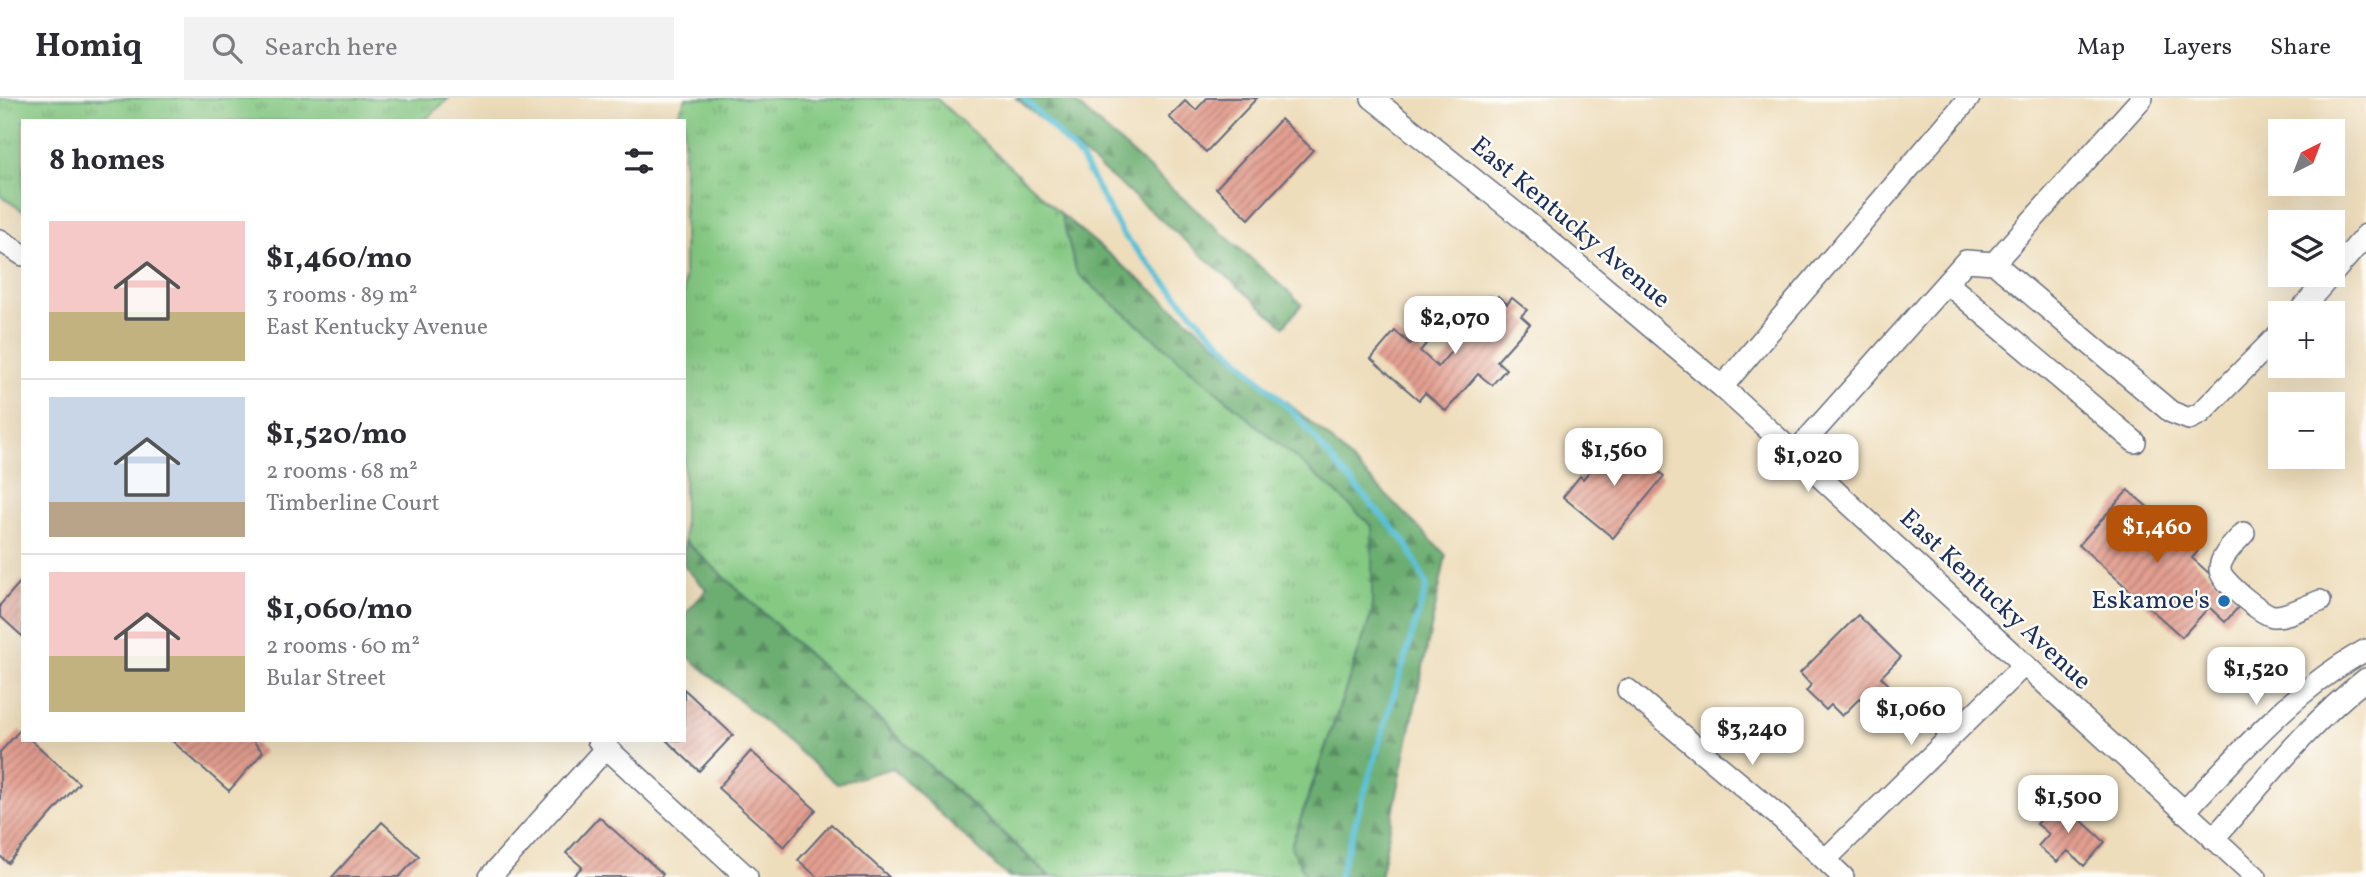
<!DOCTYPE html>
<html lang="en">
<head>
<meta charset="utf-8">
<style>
  body { margin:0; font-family:Vollkorn,serif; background:#f2f2f3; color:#2b2b33; height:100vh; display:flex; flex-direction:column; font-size:26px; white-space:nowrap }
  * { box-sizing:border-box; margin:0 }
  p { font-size:23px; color:#7c7c81 }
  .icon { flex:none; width:38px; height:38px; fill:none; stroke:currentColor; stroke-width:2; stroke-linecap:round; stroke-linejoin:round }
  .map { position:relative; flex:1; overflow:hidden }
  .sheet { position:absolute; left:21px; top:21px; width:665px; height:623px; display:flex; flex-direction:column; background:#fff; border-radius:0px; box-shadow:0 7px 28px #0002 }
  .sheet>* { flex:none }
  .needle { width:46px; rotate:42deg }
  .buttons { position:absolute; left:2268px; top:21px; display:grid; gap:14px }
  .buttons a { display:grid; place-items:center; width:77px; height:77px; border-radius:0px; background:#fff; box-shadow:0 7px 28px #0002; font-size:35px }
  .price { position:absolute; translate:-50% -60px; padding:0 16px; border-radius:14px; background:#fff; color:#222; font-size:23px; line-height:46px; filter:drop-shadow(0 2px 4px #0008) }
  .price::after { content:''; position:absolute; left:50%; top:42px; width:21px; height:16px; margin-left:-10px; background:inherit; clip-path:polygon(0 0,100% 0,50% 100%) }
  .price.on { background:#b45309; color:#fff }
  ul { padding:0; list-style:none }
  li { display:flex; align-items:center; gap:21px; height:175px; padding:0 28px }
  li+li { border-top:2px solid #e1e1e2 }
  li span { display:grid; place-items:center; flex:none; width:196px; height:140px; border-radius:0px; color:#555 }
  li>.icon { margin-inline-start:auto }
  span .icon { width:84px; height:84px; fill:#fffc; stroke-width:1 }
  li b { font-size:30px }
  h2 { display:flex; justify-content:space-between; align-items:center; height:84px; padding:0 28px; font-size:30px }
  header { display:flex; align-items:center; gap:42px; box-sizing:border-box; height:98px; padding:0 35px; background:#fff; border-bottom:2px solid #e1e1e2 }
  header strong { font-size:33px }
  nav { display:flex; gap:38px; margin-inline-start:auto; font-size:24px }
  .search { width:490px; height:63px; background:#f2f2f3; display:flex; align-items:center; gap:18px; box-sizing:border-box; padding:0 24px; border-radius:0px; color:#7c7c81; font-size:26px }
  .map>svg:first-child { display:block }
  .grass { fill:url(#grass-tufts); stroke:#507c70; stroke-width:2 }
  .forest { fill:url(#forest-firs); stroke:#446e68; stroke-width:2 }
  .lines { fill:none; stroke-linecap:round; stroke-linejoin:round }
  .stream { stroke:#58bfd6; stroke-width:6 }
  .building { fill:url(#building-hatch) }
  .minor-casing { stroke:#656c7f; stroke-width:24 }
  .minor { stroke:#fff; stroke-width:21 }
  .poi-dot { fill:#1f6fb2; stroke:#fdfcf7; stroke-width:2.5 }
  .labels { text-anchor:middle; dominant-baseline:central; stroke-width:5; stroke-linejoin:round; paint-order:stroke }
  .street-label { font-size:26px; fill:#1b2f5e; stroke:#fdfcf7 }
  .poi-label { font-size:26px; fill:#1b2f5e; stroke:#fdfcf7; text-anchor:end }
</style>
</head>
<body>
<header>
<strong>Homiq</strong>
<div class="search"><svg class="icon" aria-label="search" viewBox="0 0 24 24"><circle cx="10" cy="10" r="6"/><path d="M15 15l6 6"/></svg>Search here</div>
<nav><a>Map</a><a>Layers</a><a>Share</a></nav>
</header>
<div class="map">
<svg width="2366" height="779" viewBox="0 0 2366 779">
  <defs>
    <pattern id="grass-tufts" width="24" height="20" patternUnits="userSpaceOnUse" patternTransform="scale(1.75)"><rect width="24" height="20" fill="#85c983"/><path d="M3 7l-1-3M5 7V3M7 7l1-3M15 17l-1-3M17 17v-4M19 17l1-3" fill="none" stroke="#6ca46e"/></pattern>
    <pattern id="forest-firs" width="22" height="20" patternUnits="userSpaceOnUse" patternTransform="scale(1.75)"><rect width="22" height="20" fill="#6cad71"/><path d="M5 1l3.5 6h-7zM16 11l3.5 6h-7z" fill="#588d60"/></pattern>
    <pattern id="building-hatch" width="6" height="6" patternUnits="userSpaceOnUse" patternTransform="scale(1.75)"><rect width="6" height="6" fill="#e39f90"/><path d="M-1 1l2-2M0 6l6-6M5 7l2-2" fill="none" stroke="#b78279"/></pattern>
  </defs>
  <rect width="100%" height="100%" fill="#fdfcf7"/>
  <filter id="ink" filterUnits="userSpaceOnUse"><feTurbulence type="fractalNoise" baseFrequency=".0143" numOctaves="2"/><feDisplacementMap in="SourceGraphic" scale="14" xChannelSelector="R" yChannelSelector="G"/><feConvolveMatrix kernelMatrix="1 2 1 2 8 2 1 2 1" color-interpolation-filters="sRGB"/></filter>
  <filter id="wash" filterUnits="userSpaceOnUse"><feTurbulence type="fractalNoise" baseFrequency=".00686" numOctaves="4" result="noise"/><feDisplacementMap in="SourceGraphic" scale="28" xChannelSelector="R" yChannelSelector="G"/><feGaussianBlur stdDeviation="1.57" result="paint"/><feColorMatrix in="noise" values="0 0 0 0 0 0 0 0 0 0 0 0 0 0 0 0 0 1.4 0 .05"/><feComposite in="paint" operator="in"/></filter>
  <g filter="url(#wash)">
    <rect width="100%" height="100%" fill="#edb"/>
    <path class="grass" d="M 0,0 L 449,0 L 424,23 L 23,23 L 23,113 L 0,97 Z
      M 686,0 L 936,0 L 1061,116 L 1077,175 L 1331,390 L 1372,428 L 1372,515 L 1291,748 L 1307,779 L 1051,779 L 684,442 L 684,23 L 675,23 Z"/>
    <path class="forest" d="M 1016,0 L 1070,0 L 1302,206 L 1284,228 L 1123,89 Z
      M 1061,116 L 1327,338 L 1446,457 L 1380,779 L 1307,779 L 1291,749 L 1372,515 L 1372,428 L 1331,390 L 1077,175 Z
      M 684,442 L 1050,779 L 1051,779 L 1008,779 L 892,670 L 837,686 L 684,555 L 684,517 L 707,492 L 684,468 Z"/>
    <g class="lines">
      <path class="stream" d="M 1024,0 L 1081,60 L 1122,135 L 1203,227 L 1298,319 L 1333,363 L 1406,445 L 1427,487 L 1339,779"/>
    </g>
    <g id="blocks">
      <path class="building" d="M 1207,0 L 1257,0 L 1206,54 L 1169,19 L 1185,3 L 1196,12 Z
        M 1281,21 L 1313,52 L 1249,121 L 1216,90 Z
        M 1498,198 L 1507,206 L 1512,200 L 1527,212 L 1521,218 L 1530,226 L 1497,263 L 1506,271 L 1492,287 L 1478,276 L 1446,313 L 1425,295 L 1419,302 L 1371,261 L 1395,233 L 1410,246 L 1417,238 L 1426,246 L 1420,253 L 1438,269 Z
        M 1617,340 L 1664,378 L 1613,440 L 1563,399 L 1580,378 L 1583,381 Z
        M 2128,392 L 2198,453 L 2192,460 L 2242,505 L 2225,524 L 2209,509 L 2182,539 L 2079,447 Z
        M 23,481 L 23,539 L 0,518 L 0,507 Z
        M 1858,517 L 1901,559 L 1881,579 L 1889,587 L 1868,608 L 1860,600 L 1842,618 L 1831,607 L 1826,612 L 1806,593 L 1811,587 L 1800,575 Z
        M 684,591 L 733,637 L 699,673 L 666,642 L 684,642 Z
        M 20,632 L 23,634 L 23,642 L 31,642 L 79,685 L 8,765 L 0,758 L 0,654 Z
        M 171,642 L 252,642 L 263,654 L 229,693 Z
        M 751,653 L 816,712 L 784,749 L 718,690 Z
        M 2059,702 L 2105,744 L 2084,768 L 2068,753 L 2057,764 L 2038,748 L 2049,736 L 2037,726 Z
        M 599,719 L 663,776 L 661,779 L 572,779 L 582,769 L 566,755 Z
        M 382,724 L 419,758 L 399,779 L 332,779 Z
        M 831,726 L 889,779 L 817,779 L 798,762 Z"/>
    </g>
  </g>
  <g filter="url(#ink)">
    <use href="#blocks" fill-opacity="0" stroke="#656c7f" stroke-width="2"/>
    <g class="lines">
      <defs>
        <path id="minor" d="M 1372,0 L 1527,124 L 1722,289 L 2256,779
          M 0,142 L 23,157
          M 1994,165 L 2171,314 L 2189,321 L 2201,315 L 2280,235
          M 2333,175 L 2366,137
          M 1947,185 L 2135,344
          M 2298,215 L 2331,177
          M 1722,289 L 1969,0
          M 1794,356 L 1966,163 L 1994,165 L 2142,0
          M 2244,435 C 2236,444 2219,459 2220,472 C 2220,483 2262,516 2273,518 C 2287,519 2306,508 2320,503
          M 1628,592 L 1782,721 L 1843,779
          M 598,642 L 747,779
          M 2184,714 C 2239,656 2294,591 2366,552
          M 2213,741 C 2262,686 2308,626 2366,581
          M 1826,761 L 2024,567
          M 490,779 L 606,650"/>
      </defs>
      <use href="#minor" class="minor-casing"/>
      <use href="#minor" class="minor"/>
    </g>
  </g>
  <circle class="poi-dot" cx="2224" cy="503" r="7"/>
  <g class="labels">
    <g class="street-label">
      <text transform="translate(1570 125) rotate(40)">East Kentucky Avenue</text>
      <text transform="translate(1995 502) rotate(43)">East Kentucky Avenue</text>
    </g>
    <g class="poi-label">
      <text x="2210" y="503">Eskamoe's</text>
    </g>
  </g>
</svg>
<div class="buttons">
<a><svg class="needle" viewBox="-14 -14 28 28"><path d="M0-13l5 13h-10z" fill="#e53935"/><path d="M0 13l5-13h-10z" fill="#7c7c81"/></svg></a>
<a><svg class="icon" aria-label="layers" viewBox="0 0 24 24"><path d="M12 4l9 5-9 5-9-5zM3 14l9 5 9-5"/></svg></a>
<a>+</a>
<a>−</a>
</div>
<b class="price" style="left:1455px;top:258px">$2,070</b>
<b class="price" style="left:1614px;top:390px">$1,560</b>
<b class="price" style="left:1808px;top:396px">$1,020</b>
<b class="price on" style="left:2157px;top:467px">$1,460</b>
<b class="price" style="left:2256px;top:609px">$1,520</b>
<b class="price" style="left:1911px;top:649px">$1,060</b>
<b class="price" style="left:1752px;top:669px">$3,240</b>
<b class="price" style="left:2068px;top:737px">$1,500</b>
<section class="sheet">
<h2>8 homes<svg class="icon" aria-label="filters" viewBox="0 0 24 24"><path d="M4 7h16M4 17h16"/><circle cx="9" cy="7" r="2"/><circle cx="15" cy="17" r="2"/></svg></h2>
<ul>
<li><span style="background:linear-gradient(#f6c9c9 65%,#c2b280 0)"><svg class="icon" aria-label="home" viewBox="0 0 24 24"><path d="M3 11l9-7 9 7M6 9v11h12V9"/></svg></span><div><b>$1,460/mo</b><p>3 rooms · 89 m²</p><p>East Kentucky Avenue</p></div></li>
<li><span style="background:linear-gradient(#c9d6e8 75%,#b9a48a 0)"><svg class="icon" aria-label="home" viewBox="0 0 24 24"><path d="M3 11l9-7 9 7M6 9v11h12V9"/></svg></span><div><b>$1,520/mo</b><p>2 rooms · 68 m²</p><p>Timberline Court</p></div></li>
<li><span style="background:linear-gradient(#f6c9c9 60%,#c2b280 0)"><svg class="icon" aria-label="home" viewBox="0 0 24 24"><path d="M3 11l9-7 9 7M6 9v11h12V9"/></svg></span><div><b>$1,060/mo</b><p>2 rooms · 60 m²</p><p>Bular Street</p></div></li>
</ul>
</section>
</div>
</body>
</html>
